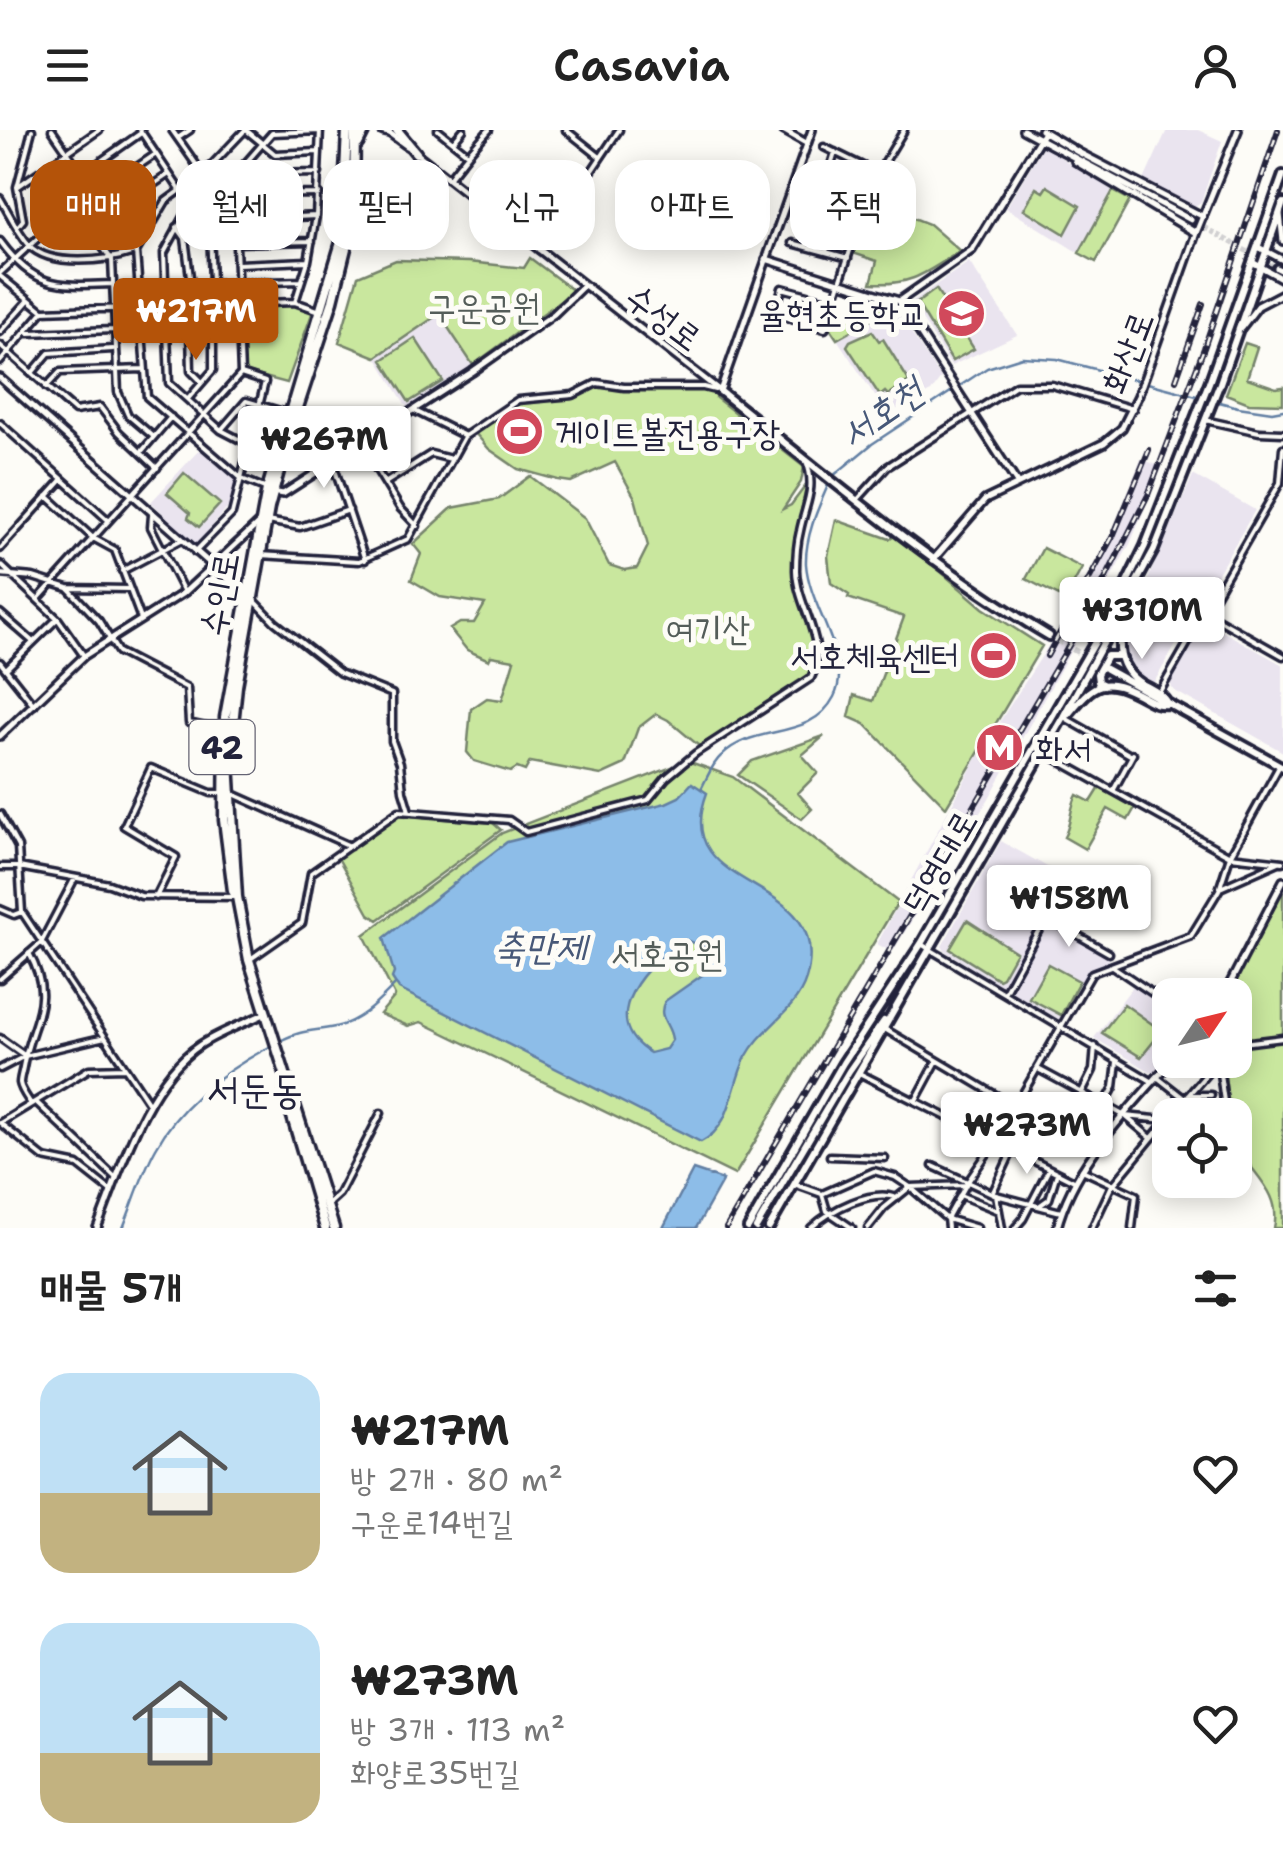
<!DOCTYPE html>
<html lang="ko">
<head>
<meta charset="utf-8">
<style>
  body { margin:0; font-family:"Shantell Sans","Poor Story",sans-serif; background:#f6f6f6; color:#222; height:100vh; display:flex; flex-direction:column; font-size:38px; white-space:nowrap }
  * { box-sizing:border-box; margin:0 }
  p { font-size:32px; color:#767676 }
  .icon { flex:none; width:55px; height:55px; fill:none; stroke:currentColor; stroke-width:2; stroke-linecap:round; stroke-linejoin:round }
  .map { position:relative; height:1098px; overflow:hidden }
  .sheet { display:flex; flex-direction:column; background:#fff; flex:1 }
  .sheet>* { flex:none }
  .guide { position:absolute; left:30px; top:30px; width:1225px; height:90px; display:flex; gap:20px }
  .needle { width:65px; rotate:55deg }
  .tools { position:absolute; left:1152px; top:848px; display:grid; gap:20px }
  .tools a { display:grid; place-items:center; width:100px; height:100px; border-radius:20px; background:#fff; box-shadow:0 5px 25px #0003; font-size:50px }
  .price { position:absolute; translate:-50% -85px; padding:0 22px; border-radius:10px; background:#fff; color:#222; font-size:32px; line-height:65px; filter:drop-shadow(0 2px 5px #0008) }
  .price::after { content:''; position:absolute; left:50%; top:60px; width:30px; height:22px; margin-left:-15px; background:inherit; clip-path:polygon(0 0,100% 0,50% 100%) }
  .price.active { background:#b45309; color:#fff }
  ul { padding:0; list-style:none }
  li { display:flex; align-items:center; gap:30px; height:250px; padding:0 40px }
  li span { display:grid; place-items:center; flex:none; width:280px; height:200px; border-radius:30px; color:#555 }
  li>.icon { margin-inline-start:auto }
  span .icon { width:120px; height:120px; fill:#fffc; stroke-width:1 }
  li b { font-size:42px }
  h2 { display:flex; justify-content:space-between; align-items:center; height:120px; padding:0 40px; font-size:42px }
  .chip { padding:0 35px; border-radius:30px; background:#fff; box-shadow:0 5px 25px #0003; font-size:35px; line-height:90px }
  .chip.active { background:#b45309; color:#fff }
  header { display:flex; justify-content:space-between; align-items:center; height:130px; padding:0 40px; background:#fff; font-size:45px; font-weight:600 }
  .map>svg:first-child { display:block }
  .built { fill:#eae4ef }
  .green { fill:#c9e79e; stroke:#76846c; stroke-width:2.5 }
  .water { fill:#8dbde8; stroke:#627fa3; stroke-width:2.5; fill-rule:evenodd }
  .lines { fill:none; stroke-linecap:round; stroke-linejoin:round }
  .stream { stroke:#627fa3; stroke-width:2.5 }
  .tertiary-tunnel { stroke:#d1d0d1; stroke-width:5; stroke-dasharray:5 2.5; stroke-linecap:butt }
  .secondary-tunnel { stroke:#d1d0d1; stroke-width:6; stroke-dasharray:6 3; stroke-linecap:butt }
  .minor-casing { stroke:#22223b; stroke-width:11 }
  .tertiary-casing { stroke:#22223b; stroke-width:12 }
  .secondary-casing { stroke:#22223b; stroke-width:14 }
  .primary-casing { stroke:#22223b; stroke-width:15 }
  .minor { stroke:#fdfcf7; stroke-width:4 }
  .tertiary { stroke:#fdfcf7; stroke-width:5 }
  .secondary { stroke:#fdfcf7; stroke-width:6 }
  .primary { stroke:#fdfcf7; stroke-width:8 }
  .rail-casing { stroke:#22223b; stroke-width:6 }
  .rail { stroke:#fdfcf7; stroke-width:2.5; stroke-dasharray:8; stroke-linecap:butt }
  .labels { text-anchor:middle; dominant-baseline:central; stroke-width:10; stroke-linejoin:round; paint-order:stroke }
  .shield { fill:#fdfcf7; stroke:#646373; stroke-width:2.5 }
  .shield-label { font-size:32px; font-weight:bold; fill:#22223b }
  .park-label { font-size:35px; fill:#545d59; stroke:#fdfcf7 }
  .poi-label { font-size:35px; fill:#22223b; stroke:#fdfcf7; text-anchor:end }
  .street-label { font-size:35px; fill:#22223b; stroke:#fdfcf7 }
  .water-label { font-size:38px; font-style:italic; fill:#475878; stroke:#fdfcf7 }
  .quarter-label { font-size:40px; fill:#22223b; stroke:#fdfcf7 }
</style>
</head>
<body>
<header><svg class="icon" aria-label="menu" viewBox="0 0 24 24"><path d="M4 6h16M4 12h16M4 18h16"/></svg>Casavia<svg class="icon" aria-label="person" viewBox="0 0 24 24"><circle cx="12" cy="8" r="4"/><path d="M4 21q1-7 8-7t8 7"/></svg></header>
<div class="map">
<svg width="1283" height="1098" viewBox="0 0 1283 1098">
  <rect width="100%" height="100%" fill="#fdfcf7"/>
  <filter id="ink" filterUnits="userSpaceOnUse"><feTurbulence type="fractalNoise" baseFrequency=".01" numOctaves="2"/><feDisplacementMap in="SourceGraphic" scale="20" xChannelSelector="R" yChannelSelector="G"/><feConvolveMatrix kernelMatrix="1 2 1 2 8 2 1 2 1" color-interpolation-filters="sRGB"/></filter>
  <g filter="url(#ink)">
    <path class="built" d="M 1167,0 L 1198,0 L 1222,11 L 1201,72 L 1195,76 L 1144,50 Z
      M 1043,16 L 1113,61 L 1079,123 L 1006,78 Z
      M 969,132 L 1017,205 L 951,236 L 911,172 Z
      M 894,177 L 941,248 L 931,262 L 887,284 L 837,209 Z
      M 439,184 L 473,235 L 407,277 L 376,227 Z
      M 200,319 L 237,351 L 231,374 L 196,415 L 151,372 Z
      M 1141,329 L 1162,337 L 1130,414 L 988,670 L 892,822 L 877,814 L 980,622 L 1058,501 L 1113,400 Z
      M 1193,345 L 1255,380 L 1153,554 L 1130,540 L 1125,531 L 1123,506 Z
      M 1208,493 L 1283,535 L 1283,622 L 1173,560 L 1169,550 L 1203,494 Z
      M 1001,711 L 1067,748 L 1005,858 L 945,821 L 942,816 Z
      M 1047,789 L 1107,824 L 1110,835 L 1091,842 L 1062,891 L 1008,860 Z
      M 1133,856 L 1170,879 L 1170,924 L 1153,943 L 1094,908 Z"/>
    <path class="green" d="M 1047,56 L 1080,76 L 1065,104 L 1024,79 L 1036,58 L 1043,62 Z
      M 1113,61 L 1130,70 L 1096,132 L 1079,123 Z
      M 891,79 L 929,94 L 960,121 C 927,142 912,156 871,153 L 877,131 L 853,123 L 861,95 L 883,102 Z
      M 530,128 L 574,161 L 473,235 L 439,184 L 376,227 L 339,212 L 358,146 L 396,130 L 469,132 L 524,138 Z
      M 936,159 L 974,219 L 952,231 L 917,173 Z
      M 860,168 L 894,177 L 837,209 L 829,197 L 836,177 L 855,182 Z
      M 295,175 L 313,181 L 287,253 L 242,241 L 241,176 Z
      M 872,201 L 879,211 L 883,209 L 909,251 L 888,265 L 885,262 L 880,266 L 847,216 L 850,211 Z
      M 415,208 L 443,251 L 409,272 L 382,230 Z
      M 1245,213 L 1257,217 L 1247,248 L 1276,258 L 1283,257 L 1283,274 L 1249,273 L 1226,264 Z
      M 597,254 C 636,264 678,251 717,262 L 716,268 L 804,337 L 801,352 L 783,379 L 791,375 L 807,354 C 800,384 793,416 795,446 C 797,479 833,521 804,549 C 776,577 733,594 699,616 L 668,590 L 656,584 L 638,598 L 625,634 L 601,645 L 530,632 L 525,641 L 517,638 L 510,642 L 474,631 L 467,622 L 471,579 L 487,568 L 502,570 L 514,530 L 491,526 L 489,530 L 467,520 L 450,499 L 460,493 L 474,493 L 485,474 L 440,467 L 411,450 L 421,424 L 413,414 L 452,378 L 499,369 L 530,346 L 585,388 L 609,435 L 624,440 L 637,438 L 648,416 L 635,368 L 615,332 L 571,352 L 558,350 L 518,339 L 489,319 L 475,303 L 520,272 L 574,266 Z
      M 184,343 L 220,374 L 199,397 L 188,388 L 190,383 L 167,363 Z
      M 836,390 L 890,409 L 897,404 L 983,478 L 1042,516 L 946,677 L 865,594 L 849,587 L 854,565 L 873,571 L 904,487 L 848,468 L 849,465 L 831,453 L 828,426 Z
      M 1043,418 L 1082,438 L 1065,469 L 1026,449 Z
      M 824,606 L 802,625 L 818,643 L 798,663 L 812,679 L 802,689 L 738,645 L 752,631 Z
      M 687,631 L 733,647 L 898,772 L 735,1045 L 421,892 L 408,896 L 380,884 L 395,866 L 364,805 L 502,703 Z
      M 1101,656 L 1136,676 L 1128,690 L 1108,679 L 1085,719 L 1064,707 C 1072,693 1069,679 1077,665 L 1091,672 Z
      M 400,685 L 493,693 L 501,700 L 378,790 L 369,784 L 338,728 Z
      M 1067,748 L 1083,757 L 1072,776 L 1083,782 L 1074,800 L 1046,785 Z
      M 1283,760 L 1283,1098 L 1274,1098 C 1283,1058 1245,1041 1235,1009 C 1233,1002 1235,992 1235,985 L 1229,985 L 1224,934 L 1224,930 L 1235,930 L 1235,865 L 1227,863 Z
      M 967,790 L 1016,822 L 1002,847 L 998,849 L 950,819 Z
      M 1048,834 L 1079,851 L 1061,885 L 1029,868 Z
      M 1124,874 L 1162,901 L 1141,927 L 1102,903 Z"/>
    <path class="water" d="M 692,653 L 707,663 C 667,768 837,741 806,849 C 796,882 762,897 746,927 C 731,955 733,996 701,1012 L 399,859 L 392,848 L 394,843 L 384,808 L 507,712 L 666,673 L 679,667 ZM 685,810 L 704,817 L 708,841 L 665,871 C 656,888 671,894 672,910 L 666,919 L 650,923 C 594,889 648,831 685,810 Z
      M 693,1040 L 723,1050 L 696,1098 L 663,1098 Z"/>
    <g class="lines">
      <path class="stream" d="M 833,346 L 872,314 L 987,238 L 1022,227 L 1057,229 L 1238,277 L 1272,282 L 1283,280
        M 701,659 C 707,648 712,634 721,626 C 752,593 811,612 834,567 C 854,529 809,478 806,434 C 805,406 818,378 829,353
        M 280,911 C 303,899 311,902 335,897 C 361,891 378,872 396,854
        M 123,1098 C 134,1071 142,1043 156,1018 C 181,972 227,939 273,915"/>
      <path class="tertiary-tunnel" d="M 1191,90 L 1277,138"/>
      <path class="secondary-tunnel" d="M 1049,506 L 1104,537"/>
      <defs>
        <path id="minor" d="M 52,0 L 136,122
          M 140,0 L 180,60
          M 245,0 L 203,44 L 166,71 L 136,122 L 147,267 L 242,349 L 267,359
          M 246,0 L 275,24 L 318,22
          M 438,0 L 468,24 L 489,0
          M 566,0 L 600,27
          M 178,8 L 190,0
          M 453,12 L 463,0
          M 824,17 L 877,43
          M 248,32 L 263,44 L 319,43
          M 45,38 L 112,130 L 118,262 L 128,285 L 154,307
          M 84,43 L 141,3
          M 233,48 L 253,65 L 319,64
          M 449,48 L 468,24
          M 17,57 L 99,0
          M 0,68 C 9,83 17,101 29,115 C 50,138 108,131 134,122
          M 195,77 L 210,98 L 212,153
          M 111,83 L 169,44
          M 236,90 L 316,86
          M 18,96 L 23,90 L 17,57 L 32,0
          M 177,97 L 185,108 L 191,155
          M 0,111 C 35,159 58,156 113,154
          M 237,113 L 312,111
          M 792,113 L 848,128
          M 806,117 L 835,22
          M 539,120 L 619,0
          M 826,122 L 854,32
          M 238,134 L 308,131
          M 0,143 L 54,93 L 156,24
          M 0,146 L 43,181
          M 166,155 L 301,151
          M 295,172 L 308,131 L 316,86 L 320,0
          M 834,172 L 782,158 L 775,184 L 825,199 L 871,55 L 904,0
          M 190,200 L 191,241 L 201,251
          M 168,201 L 238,198
          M 0,202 L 28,171
          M 29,203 L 114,200
          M 0,215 L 75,281 L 100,277 L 119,302 L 157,338
          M 0,232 L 43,181 L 295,172 L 320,181
          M 32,243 L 49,223 L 113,219
          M 46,257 L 60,242 L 143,239
          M 188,269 L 213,240 L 213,199
          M 413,280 L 465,306 L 518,270 L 573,265 L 597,253 L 624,257 L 703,257 L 715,260
          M 1205,290 L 1259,302 L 1283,303
          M 0,293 L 108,390
          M 221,300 L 246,271 L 287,283
          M 361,314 L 400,378 L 417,396
          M 250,315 L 221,300 L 169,253 L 164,123 L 185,85 L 229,52 L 272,3 L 320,1
          M 142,321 L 171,287
          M 332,331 L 365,430
          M 385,353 L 431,324 L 451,329
          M 47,366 L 93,408 L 115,420 L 141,489
          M 858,369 L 887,337 L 1016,255 L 1052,255 L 1133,279
          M 152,385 L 151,397 L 184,462
          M 267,391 L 300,397 L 349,380
          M 0,419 L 62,350
          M 195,422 L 232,384 L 265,252 L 241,244
          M 260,425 L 359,431 L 408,409 L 464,307
          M 0,434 L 58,489 L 84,526
          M 122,441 L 181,410
          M 0,444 L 33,447 L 68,458 L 128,459
          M 68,458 L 99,491 L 118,522 L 187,558 L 189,593 L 223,601
          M 39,468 L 241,244 L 235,90 L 172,0
          M 253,469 L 275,492 L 340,543 L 392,564 L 392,611 L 400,633 L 403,661 L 409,681
          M 1205,482 L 1283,526
          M 0,483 L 32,511
          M 0,532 L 34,575
          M 7,538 L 57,489
          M 1159,563 L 1280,353 L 1283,318
          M 1067,589 L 1132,626
          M 1045,623 L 1230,726 L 1283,732
          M 1113,661 L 1133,624
          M 231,663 L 350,716
          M 0,684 L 18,717 L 22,782 L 148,972
          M 0,737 L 19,737 L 109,754 L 141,766 L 236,767
          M 1220,758 L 1279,732
          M 156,767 L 176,727 L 124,696 L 151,638 L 211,663 L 222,663
          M 0,779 L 14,785 L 22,782
          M 921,814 L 1153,952
          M 29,823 C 56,873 31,889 23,937 C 22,943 20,948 20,953 C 21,960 28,969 31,974
          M 249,830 L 302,793 L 311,743 L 399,681 L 509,690 L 526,702 L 648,670 L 666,648 L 696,623 L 811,548 C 829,510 797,479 796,440 C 796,428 797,413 800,401 C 805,375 817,358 806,331
          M 1112,836 L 1170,875
          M 0,849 L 41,813 L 75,748
          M 1004,863 L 1046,787 L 1109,823
          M 883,898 L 1016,977
          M 0,908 L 24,925
          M 1235,914 L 1283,908
          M 1218,930 L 1226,985
          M 0,939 L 25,926 L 105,907
          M 1038,939 L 1125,986 L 1151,1008
          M 859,943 L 1074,1051
          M 1157,947 L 1185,969
          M 1082,962 L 1093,940 L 1095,916
          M 1191,965 L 1211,965
          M 916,970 L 937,931
          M 36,972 L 116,1048
          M 1105,974 L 1114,957 L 1117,932
          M 1171,985 L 1218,931
          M 1125,986 L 1165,990
          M 0,993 L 89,939 L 125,938
          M 0,993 L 44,1028 L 78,1035 L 111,1061
          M 830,1026 L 885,1028
          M 933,1036 L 996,1065 L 1061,1082
          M 1082,1040 L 1136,1065 L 1132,1098
          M 794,1054 L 822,1064
          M 1114,1054 L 1170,986
          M 993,1062 L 1012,1021
          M 822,1064 L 874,1041 L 895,1047 L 910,1057 L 947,1089 L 977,1098
          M 822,1064 L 827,1081 L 852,1098
          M 960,1065 L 999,1081
          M 996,1065 L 1002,1098
          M 328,1074 L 339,1064 L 381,983
          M 1039,1076 L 1049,1069 L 1057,1043
          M 811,1098 C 830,1080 872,1058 897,1068
          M 868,1098 L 884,1078 L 910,1057 L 966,1055
          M 948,1098 L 947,1089 L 967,1053 L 995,1012 L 1092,843 L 1191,806 L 1219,760 L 1230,726 L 1280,635
          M 1015,1098 L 1023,1089 L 1049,1039
          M 1092,1098 L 1113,1053"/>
        <path id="tertiary" d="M 783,0 L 806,13
          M 1023,0 L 1191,90
          M 1041,0 L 1078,22
          M 388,2 L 407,16
          M 1078,22 L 1202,86
          M 416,23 L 720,261 L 812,0
          M 1075,31 L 1196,103
          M 1280,84 L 1283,111
          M 1258,117 L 1283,130
          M 766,129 L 899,171 L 1017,353
          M 1252,132 L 1283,149
          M 1277,138 L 1283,141
          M 899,171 L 972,120 L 1044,2
          M 1241,198 L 1258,176 L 1283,163
          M 0,248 L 248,467
          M 272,362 L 283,364 L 472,242 L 554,184 L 583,156
          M 933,430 L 985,370 L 1104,313 L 1122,298 L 1138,266 L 1196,103 L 1238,0
          M 0,606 L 84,526 L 185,462 L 260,392
          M 1224,865 L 1283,751
          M 97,1098 C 120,1041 146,951 200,915 C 220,902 243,894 264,884
          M 1057,1098 C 1074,1032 1129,980 1172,930"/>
        <path id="secondary" d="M 720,261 C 827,346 931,436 1049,506
          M 1122,483 C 1119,511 1114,537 1142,554 C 1152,559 1161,563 1167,573
          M 1106,539 L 1283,637
          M 1104,555 L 1098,552 L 1097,544 L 1107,526 L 1119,526
          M 1066,587 C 1095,551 1103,545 1145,568 C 1154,573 1158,575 1168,574
          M 748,1098 L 843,933 L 921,814 L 1114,479 L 1145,416 L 1210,250 L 1283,45
          M 756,1098 L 849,941 L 884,891
          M 769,1098 L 1063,587 L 1154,420 L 1220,253 L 1283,73"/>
        <path id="primary" d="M 383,0 L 387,1
          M 397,0 L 416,23
          M 358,14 L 365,0
          M 237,767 L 233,761 L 224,690 L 225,587 L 267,359 L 342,109 L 347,0
          M 285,950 L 285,963 L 325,1098
          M 334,1098 L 249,830 L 237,767 L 229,632 L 237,556 L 269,378 L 288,308 L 333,171 L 350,102 L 354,75 L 355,0"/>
      </defs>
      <use href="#minor" class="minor-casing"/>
      <use href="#tertiary" class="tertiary-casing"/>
      <use href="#secondary" class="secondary-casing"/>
      <use href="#primary" class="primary-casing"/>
      <use href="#minor" class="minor"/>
      <use href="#tertiary" class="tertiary"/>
      <use href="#secondary" class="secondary"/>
      <use href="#primary" class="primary"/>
      <defs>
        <path id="rail" d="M 1176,250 L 1203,174
          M 1047,526 L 1114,404 L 1149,320
          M 726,1098 L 1088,483 L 1148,365 L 1204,218 L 1278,0"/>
      </defs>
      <use href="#rail" class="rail-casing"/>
      <use href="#rail" class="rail"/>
    </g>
  </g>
  <defs>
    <symbol id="school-disc" viewBox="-11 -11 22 22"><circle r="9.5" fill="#d1495b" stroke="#fdfcf7"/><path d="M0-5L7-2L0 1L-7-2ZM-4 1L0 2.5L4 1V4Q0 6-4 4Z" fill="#fff"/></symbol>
    <symbol id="stadium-disc" viewBox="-11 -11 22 22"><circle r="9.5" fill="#d1495b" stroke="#fdfcf7"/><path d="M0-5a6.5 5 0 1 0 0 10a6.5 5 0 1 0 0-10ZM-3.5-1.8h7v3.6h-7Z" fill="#fff"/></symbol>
    <symbol id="metro-disc" viewBox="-11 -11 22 22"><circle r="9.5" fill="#d1495b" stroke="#fdfcf7"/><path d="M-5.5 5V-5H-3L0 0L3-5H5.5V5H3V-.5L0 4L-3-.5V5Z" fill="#fff"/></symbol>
  </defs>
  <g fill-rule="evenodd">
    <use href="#school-disc" x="934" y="156" width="55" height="55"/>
    <use href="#stadium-disc" x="492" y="274" width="55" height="55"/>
    <use href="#stadium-disc" x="966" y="498" width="55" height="55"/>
    <use href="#metro-disc" x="972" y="590" width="55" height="55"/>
  </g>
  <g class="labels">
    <rect class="shield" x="189.5" y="590" width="65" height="54" rx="8"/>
    <g class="shield-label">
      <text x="222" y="617">42</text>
    </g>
    <g class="park-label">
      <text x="484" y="176">구운공원</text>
      <text x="708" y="498">여기산</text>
      <text x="667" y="823">서호공원</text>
    </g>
    <g class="poi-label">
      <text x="927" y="183">율현초등학교</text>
      <text x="555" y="302" text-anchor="start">게이트볼전용구장</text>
      <text x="959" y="525">서호체육센터</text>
      <text x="1035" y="618" text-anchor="start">화서</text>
    </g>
    <g class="street-label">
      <text transform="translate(664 187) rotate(37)">수성로</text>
      <text transform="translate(1127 222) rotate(-69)">화산로</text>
      <text transform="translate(219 464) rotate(-80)">수인로</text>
      <text transform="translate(939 732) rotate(-60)">덕영대로</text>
    </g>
    <g class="water-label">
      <text transform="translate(881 282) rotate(-35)">서호천</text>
      <text x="540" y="816">축만제</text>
    </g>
    <g class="quarter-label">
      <text x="255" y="959">서둔동</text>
    </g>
  </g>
</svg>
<div class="tools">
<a><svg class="needle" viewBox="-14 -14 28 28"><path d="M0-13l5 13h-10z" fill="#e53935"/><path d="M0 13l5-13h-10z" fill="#767676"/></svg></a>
<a><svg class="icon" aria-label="locate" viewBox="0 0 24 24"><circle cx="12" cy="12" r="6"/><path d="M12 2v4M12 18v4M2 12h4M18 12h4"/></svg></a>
</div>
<b class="price active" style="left:196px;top:233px">₩217M</b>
<b class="price" style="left:324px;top:361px">₩267M</b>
<b class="price" style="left:1142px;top:532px">₩310M</b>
<b class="price" style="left:1069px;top:820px">₩158M</b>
<b class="price" style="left:1027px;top:1047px">₩273M</b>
<div class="guide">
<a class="chip active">매매</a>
<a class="chip">월세</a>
<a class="chip">필터</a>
<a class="chip">신규</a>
<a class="chip">아파트</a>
<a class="chip">주택</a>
</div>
</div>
<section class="sheet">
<h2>매물 5개<svg class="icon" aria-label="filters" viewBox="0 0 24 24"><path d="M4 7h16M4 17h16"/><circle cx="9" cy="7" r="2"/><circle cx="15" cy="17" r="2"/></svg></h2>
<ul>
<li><span style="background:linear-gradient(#bfe0f5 60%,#c2b280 0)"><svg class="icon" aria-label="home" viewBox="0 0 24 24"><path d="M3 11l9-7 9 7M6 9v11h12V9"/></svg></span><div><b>₩217M</b><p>방 2개 · 80 m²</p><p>구운로14번길</p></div><svg class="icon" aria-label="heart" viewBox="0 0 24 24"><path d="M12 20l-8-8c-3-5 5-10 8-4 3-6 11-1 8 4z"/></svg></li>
<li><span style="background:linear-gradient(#bfe0f5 65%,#c2b280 0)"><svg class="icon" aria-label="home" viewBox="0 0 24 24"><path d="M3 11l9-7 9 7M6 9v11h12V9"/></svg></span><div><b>₩273M</b><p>방 3개 · 113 m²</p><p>화양로35번길</p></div><svg class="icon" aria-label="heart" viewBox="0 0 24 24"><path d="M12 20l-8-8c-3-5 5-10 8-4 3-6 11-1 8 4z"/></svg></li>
</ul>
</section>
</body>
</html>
